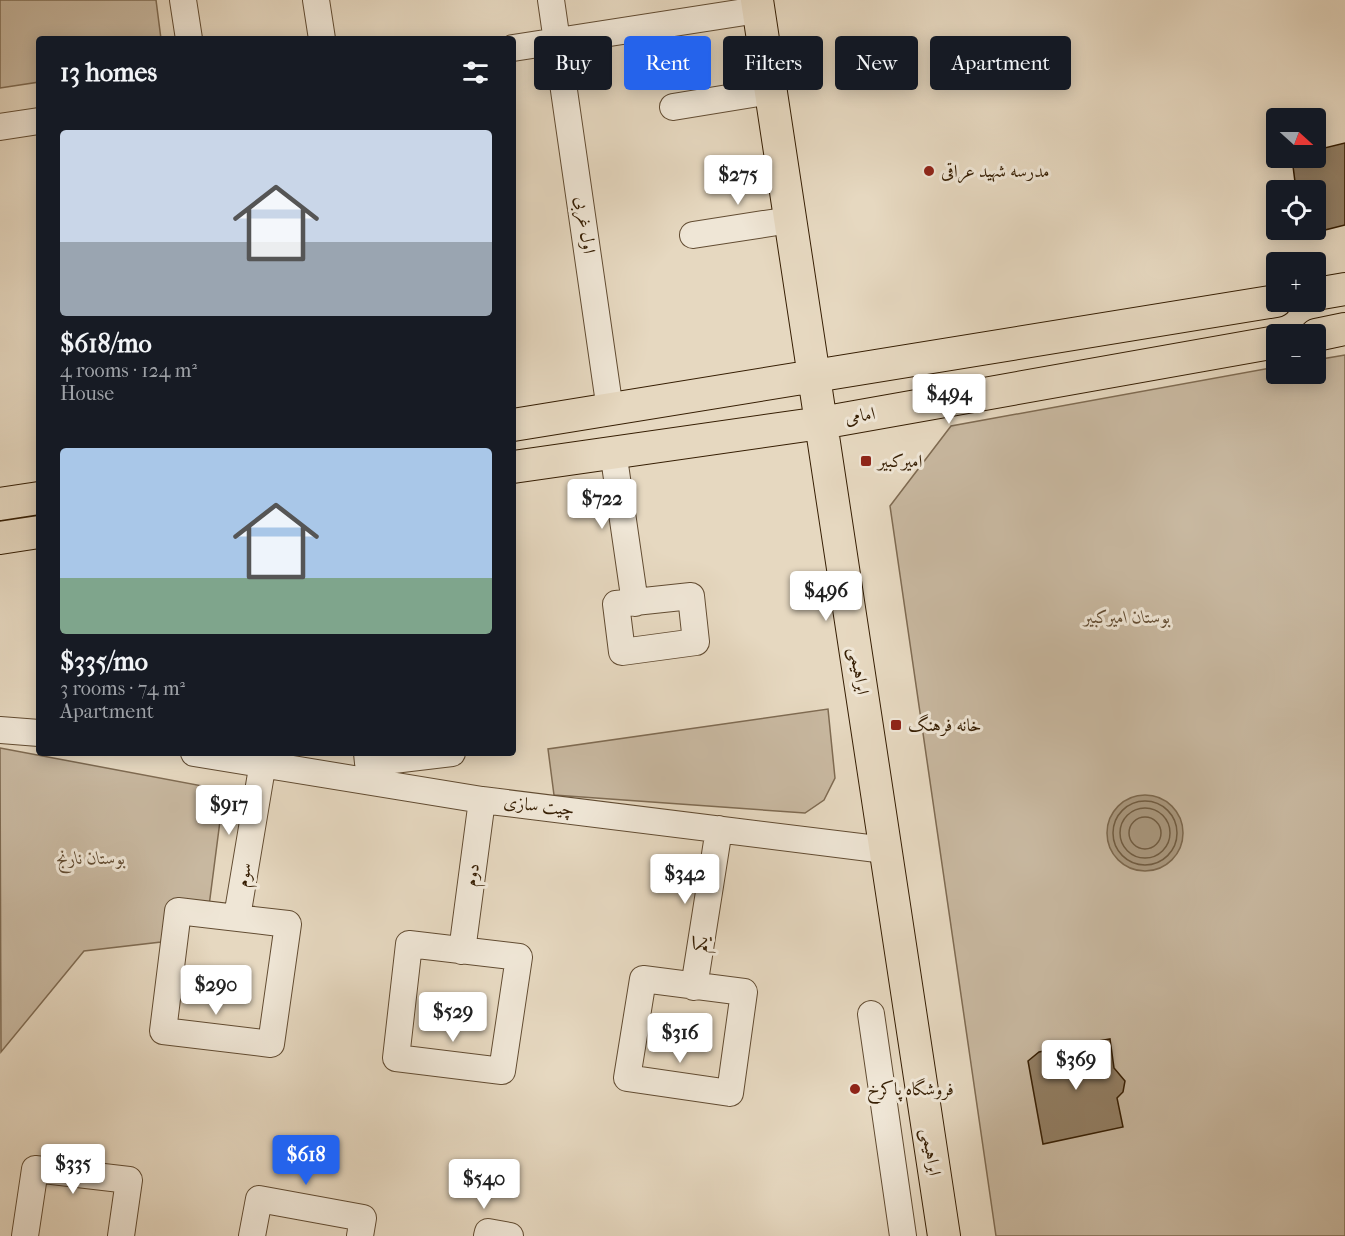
<!DOCTYPE html>
<html lang="en">
<head>
<meta charset="utf-8">
<style>
  body { margin:0; font-family:"IM FELL French Canon",Amiri,serif; background:#242831; color:#f1f3f6; height:100vh; display:flex; flex-direction:column; font-size:22px; white-space:nowrap }
  * { box-sizing:border-box; margin:0 }
  p { font-size:20px; color:#9ea1a6 }
  .icon { flex:none; width:33px; height:33px; fill:none; stroke:currentColor; stroke-width:2; stroke-linecap:round; stroke-linejoin:round }
  .map { position:relative; flex:1; overflow:hidden }
  .sheet { position:absolute; left:36px; top:36px; width:480px; height:720px; display:flex; flex-direction:column; background:#171b24; border-radius:6px; box-shadow:0 3px 15px #0003 }
  .sheet>* { flex:none }
  .banner { position:absolute; left:534px; top:36px; width:570px; height:54px; display:flex; gap:12px }
  .needle { width:39px; rotate:111deg }
  .tools { position:absolute; left:1266px; top:108px; display:grid; gap:12px }
  .tools a { display:grid; place-items:center; width:60px; height:60px; border-radius:6px; background:#171b24; box-shadow:0 3px 15px #0003; font-size:30px }
  .price { position:absolute; translate:-50% -51px; padding:0 14px; border-radius:6px; background:#fff; color:#222; font-size:20px; line-height:39px; filter:drop-shadow(0 2px 3px #0008) }
  .price::after { content:''; position:absolute; left:50%; top:36px; width:18px; height:14px; margin-left:-9px; background:inherit; clip-path:polygon(0 0,100% 0,50% 100%) }
  .price.selected { background:#2563eb; color:#fff }
  ul { padding:0; list-style:none }
  li { display:grid; align-content:center; gap:12px; height:318px; padding:0 24px }
  li span { display:grid; place-items:center; height:186px; border-radius:6px; color:#555 }
  li>.icon { margin-inline-start:auto }
  span .icon { width:108px; height:108px; fill:#fffc; stroke-width:1 }
  li b { font-size:26px }
  h2 { display:flex; justify-content:space-between; align-items:center; height:72px; padding:0 24px; font-size:26px }
  .pill { padding:0 21px; border-radius:6px; background:#171b24; box-shadow:0 3px 15px #0003; font-size:21px; line-height:54px }
  .pill.selected { background:#2563eb; color:#fff }
  .map>svg:first-child { display:block }
  .green { fill:#c8b8a0; stroke:#7f6b52; stroke-width:1.5 }
  .water { fill:#aa9980; stroke:#7c684e; stroke-width:1.5 }
  .lines { fill:none; stroke-linecap:round; stroke-linejoin:round }
  .shore { stroke:#705c42; stroke-width:1.5 }
  .building { fill:#927f65; stroke:#361e03; stroke-width:1.5 }
  .minor-casing { stroke:#624c32; stroke-width:28 }
  .major-casing { stroke:#361e03; stroke-width:34 }
  .minor { stroke:#efe6d6; stroke-width:26 }
  .major { stroke:#e6d8c0; stroke-width:32 }
  .poi-dot { fill:#8f2418; stroke:#efe6d6; stroke-width:2 }
  .labels { text-anchor:middle; dominant-baseline:central; stroke-width:6; stroke-linejoin:round; paint-order:stroke }
  .poi-label { font-size:18px; fill:#361e03; stroke:#efe6d6; text-anchor:start }
  .street-label { font-size:18px; fill:#361e03; stroke:#efe6d6 }
  .park-label { font-size:18px; font-style:italic; fill:#624c32; stroke:#efe6d6 }
</style>
</head>
<body>
<div class="map">
<svg width="1345" height="1236" viewBox="0 0 1345 1236">
  <rect width="100%" height="100%" fill="#e6d8c0"/>
  <filter id="stains"><feTurbulence type="fractalNoise" baseFrequency=".00333" numOctaves="4"/><feColorMatrix values="0 0 0 0 .2 0 0 0 0 .09 0 0 0 0 .02 0 0 0 .5 -.17"/></filter>
  <radialGradient id="worn" r=".72"><stop offset=".6" stop-color="#630" stop-opacity="0"/><stop offset="1" stop-color="#630" stop-opacity=".3"/></radialGradient>
  <path class="green" d="M 0,0 L 156,0 L 161,39 L 39,39 L 39,82 L 0,88 Z
    M 1345,355 L 1345,1236 L 996,1236 L 890,506 L 951,426 L 1276,367 L 1276,374 L 1316,374 L 1316,360 Z
    M 828,709 L 835,778 L 824,800 L 805,813 L 554,795 L 548,749 Z
    M 0,748 L 224,790 L 209,906 L 171,904 L 161,942 L 84,951 L 1,1052 Z"/>
  <path class="water" d="M1107 833a38 38 0 1 1 76 0a38 38 0 1 1-76 0Z"/>
  <g class="lines">
    <path class="shore" d="M1113 833a32 32 0 1 1 64 0a32 32 0 1 1-64 0Z
      M1120 833a25 25 0 1 1 50 0a25 25 0 1 1-50 0Z
      M1129 833a16 16 0 1 1 32 0a16 16 0 1 1-32 0Z"/>
  </g>
  <path class="building" d="M 1345,143 L 1345,225 L 1301,236 L 1300,230 L 1316,230 L 1316,190 L 1296,190 L 1292,158 L 1316,158 L 1316,150 Z
    M 1110,1039 L 1114,1068 L 1125,1081 L 1123,1092 L 1117,1098 L 1123,1127 L 1043,1144 L 1028,1061 L 1039,1052 Z"/>
  <g class="lines">
    <defs>
      <path id="minor" d="M 183,0 L 189,39
        M 316,0 L 322,39
        M 551,0 L 610,410
        M 513,48 L 758,10
        M 673,107 L 771,91
        M 0,127 L 39,121
        M 693,235 L 790,220
        M 613,451 L 635,603
        M 691,596 L 696,642 L 622,652 L 616,604 Z
        M 0,730 L 39,733
        M 194,753 L 482,800 L 885,850
        M 367,753 L 368,763 L 452,753
        M 178,911 L 288,924 L 271,1044 L 163,1031 Z
        M 237,917 L 263,762
        M 409,944 L 519,957 L 502,1071 L 396,1058 Z
        M 462,951 L 482,800
        M 643,979 L 744,992 L 730,1093 L 627,1078 Z
        M 694,987 L 719,829
        M 871,1014 L 903,1236
        M 25,1236 L 35,1169 L 129,1180 L 121,1236
        M 252,1236 L 259,1199 L 363,1218 L 360,1236
        M 487,1236 L 488,1232 L 510,1236"/>
      <path id="major" d="M 757,0 L 944,1236
        M 1316,294 L 1345,289
        M 1316,335 L 1345,329
        M 513,425 L 1276,301
        M 513,467 L 821,423 L 1276,342
        M 0,504 L 39,498
        M 0,538 L 39,532"/>
    </defs>
    <use href="#minor" class="minor-casing"/>
    <use href="#major" class="major-casing"/>
    <use href="#minor" class="minor"/>
    <use href="#major" class="major"/>
  </g>
  <g class="poi-dot">
    <circle cx="929" cy="171" r="6"/>
    <rect x="860" y="455" width="12" height="12" rx="3"/>
    <rect x="890" y="719" width="12" height="12" rx="3"/>
    <circle cx="855" cy="1089" r="6"/>
  </g>
  <g class="labels">
    <g class="poi-label">
      <text x="941" y="171">مدرسه شهید عراقی</text>
      <text x="878" y="461">امیرکبیر</text>
      <text x="908" y="725">خانه فرهنگ</text>
      <text x="867" y="1089">فروشگاه پاکرخ</text>
    </g>
    <g class="street-label">
      <text transform="translate(585 225) rotate(82)">اول غربی</text>
      <text transform="translate(860 416) rotate(-10)">امامی</text>
      <text transform="translate(859 671) rotate(81)">ابراهیمی</text>
      <text transform="translate(539 806) rotate(7)">چیت سازی</text>
      <text transform="translate(244 875) rotate(-81)">سوم</text>
      <text transform="translate(472 875) rotate(-82)">دوم</text>
      <text transform="translate(701 944) rotate(-81)">یکم</text>
      <text transform="translate(931 1152) rotate(81)">ابراهیمی</text>
    </g>
    <g class="park-label">
      <text x="1127" y="617">بوستان امیرکبیر</text>
      <text x="91" y="858">بوستان نارنج</text>
    </g>
  </g>
  <rect width="100%" height="100%" filter="url(#stains)"/>
  <rect width="100%" height="100%" fill="url(#worn)"/>
</svg>
<div class="tools">
<a><svg class="needle" viewBox="-14 -14 28 28"><path d="M0-13l5 13h-10z" fill="#e53935"/><path d="M0 13l5-13h-10z" fill="#9ea1a6"/></svg></a>
<a><svg class="icon" aria-label="locate" viewBox="0 0 24 24"><circle cx="12" cy="12" r="6"/><path d="M12 2v4M12 18v4M2 12h4M18 12h4"/></svg></a>
<a>+</a>
<a>−</a>
</div>
<b class="price" style="left:738px;top:206px">$275</b>
<b class="price" style="left:949px;top:425px">$494</b>
<b class="price" style="left:602px;top:530px">$722</b>
<b class="price" style="left:826px;top:622px">$496</b>
<b class="price" style="left:229px;top:836px">$917</b>
<b class="price" style="left:685px;top:905px">$342</b>
<b class="price" style="left:216px;top:1016px">$290</b>
<b class="price" style="left:453px;top:1043px">$529</b>
<b class="price" style="left:680px;top:1064px">$316</b>
<b class="price" style="left:1076px;top:1091px">$369</b>
<b class="price selected" style="left:306px;top:1186px">$618</b>
<b class="price" style="left:73px;top:1195px">$335</b>
<b class="price" style="left:484px;top:1210px">$540</b>
<div class="banner">
<a class="pill">Buy</a>
<a class="pill selected">Rent</a>
<a class="pill">Filters</a>
<a class="pill">New</a>
<a class="pill">Apartment</a>
</div>
<section class="sheet">
<h2>13 homes<svg class="icon" aria-label="filters" viewBox="0 0 24 24"><path d="M4 7h16M4 17h16"/><circle cx="9" cy="7" r="2"/><circle cx="15" cy="17" r="2"/></svg></h2>
<ul>
<li><span style="background:linear-gradient(#c9d6e8 60%,#9aa5b1 0)"><svg class="icon" aria-label="home" viewBox="0 0 24 24"><path d="M3 11l9-7 9 7M6 9v11h12V9"/></svg></span><div><b>$618/mo</b><p>4 rooms · 124 m²</p><p>House</p></div></li>
<li><span style="background:linear-gradient(#a9c7e8 70%,#7fa58c 0)"><svg class="icon" aria-label="home" viewBox="0 0 24 24"><path d="M3 11l9-7 9 7M6 9v11h12V9"/></svg></span><div><b>$335/mo</b><p>3 rooms · 74 m²</p><p>Apartment</p></div></li>
</ul>
</section>
</div>
</body>
</html>
